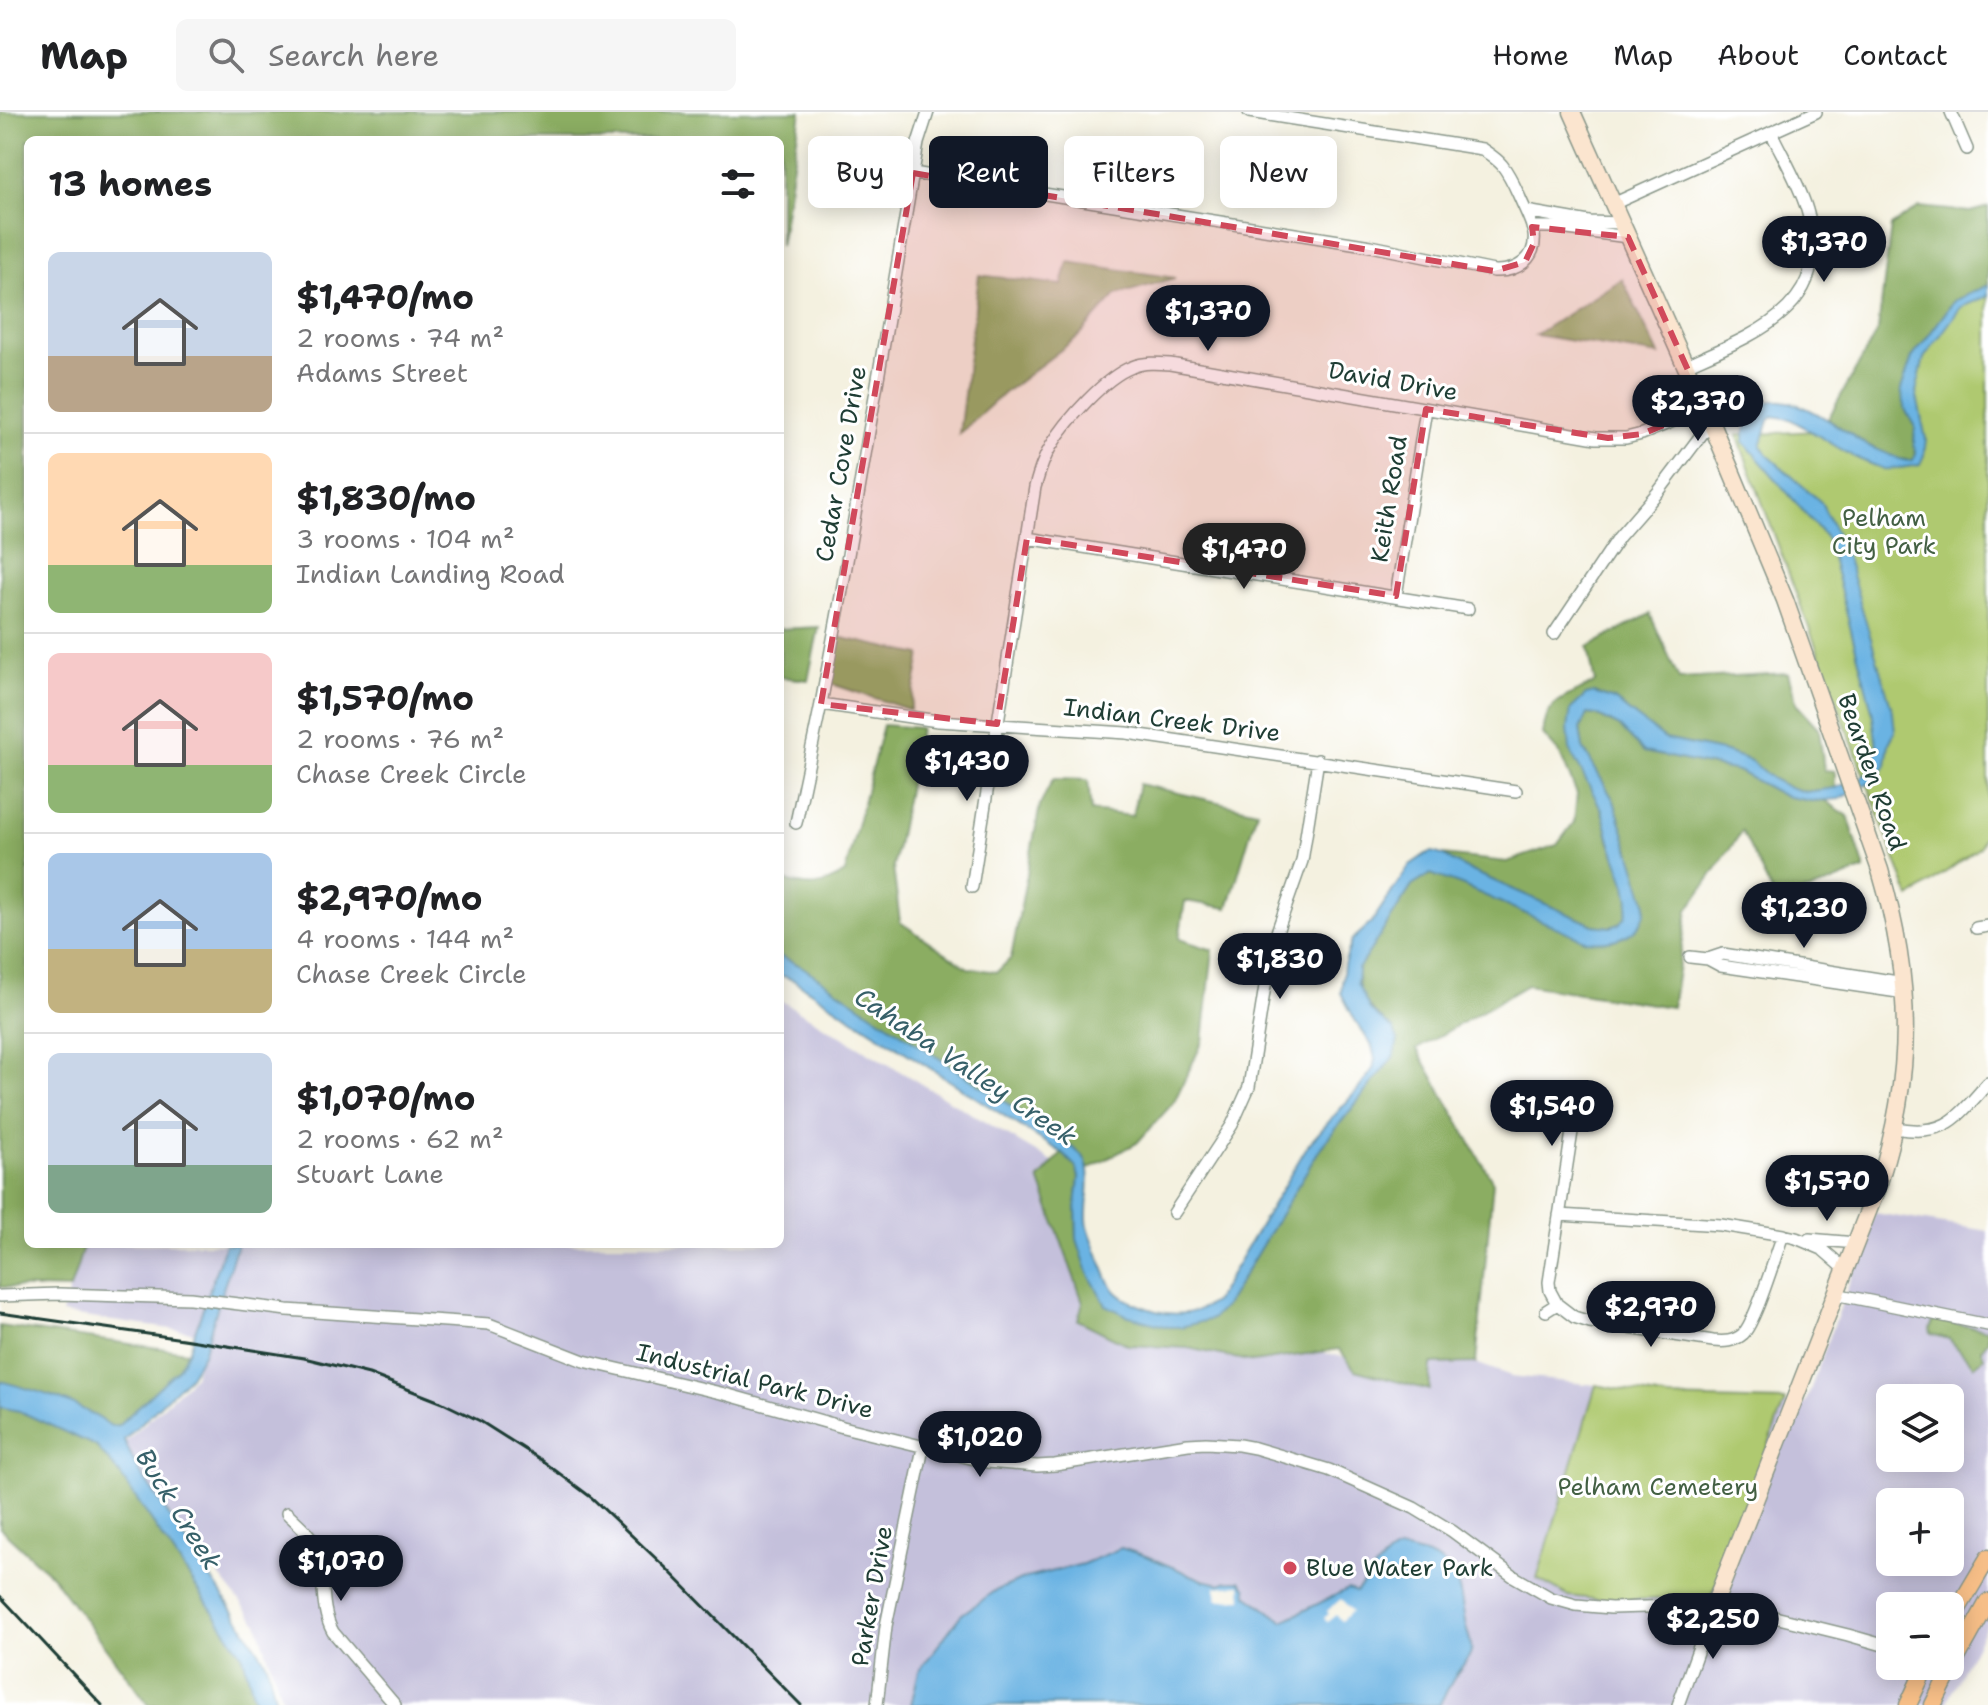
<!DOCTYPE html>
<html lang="en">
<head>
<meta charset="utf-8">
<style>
  body { margin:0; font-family:"Shantell Sans",sans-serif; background:#f6f6f6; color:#202124; height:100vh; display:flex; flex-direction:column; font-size:30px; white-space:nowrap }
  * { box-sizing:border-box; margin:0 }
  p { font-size:26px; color:#757577 }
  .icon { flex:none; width:44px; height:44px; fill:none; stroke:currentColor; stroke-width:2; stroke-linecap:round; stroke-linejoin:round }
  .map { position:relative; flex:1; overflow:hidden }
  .sheet { position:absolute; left:24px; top:24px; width:760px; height:1112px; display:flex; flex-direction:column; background:#fff; border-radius:12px; box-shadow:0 4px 20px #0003 }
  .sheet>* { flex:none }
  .top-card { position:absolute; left:808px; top:24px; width:760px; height:72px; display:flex; gap:16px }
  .tools { position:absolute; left:1876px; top:1272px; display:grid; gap:16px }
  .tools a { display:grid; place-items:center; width:88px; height:88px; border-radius:12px; background:#fff; box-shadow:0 4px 20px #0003; font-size:40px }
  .price { position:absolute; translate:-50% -68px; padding:0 18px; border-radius:28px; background:#111827; color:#fff; font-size:26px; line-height:52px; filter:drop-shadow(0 2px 4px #0008) }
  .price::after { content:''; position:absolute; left:50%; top:48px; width:24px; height:18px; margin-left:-12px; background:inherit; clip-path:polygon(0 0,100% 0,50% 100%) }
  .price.active { background:#222; color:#fff }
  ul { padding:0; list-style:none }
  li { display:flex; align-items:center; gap:24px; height:200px; padding:0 24px }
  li+li { border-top:2px solid #e0e0e0 }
  li span { display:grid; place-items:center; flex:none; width:224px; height:160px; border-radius:12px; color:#555 }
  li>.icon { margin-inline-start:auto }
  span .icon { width:96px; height:96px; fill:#fffc; stroke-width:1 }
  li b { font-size:34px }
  h2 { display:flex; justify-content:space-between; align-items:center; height:96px; padding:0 24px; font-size:34px }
  .chip { padding:0 28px; border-radius:12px; background:#fff; box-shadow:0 4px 20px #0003; font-size:28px; line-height:72px }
  .chip.active { background:#111827; color:#fff }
  header { display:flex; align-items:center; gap:48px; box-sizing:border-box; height:112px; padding:0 40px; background:#fff; border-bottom:2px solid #e0e0e0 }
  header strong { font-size:38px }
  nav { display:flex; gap:44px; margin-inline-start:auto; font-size:28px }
  .search { width:560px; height:72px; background:#f6f6f6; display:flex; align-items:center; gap:20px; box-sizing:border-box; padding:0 28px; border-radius:12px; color:#757577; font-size:30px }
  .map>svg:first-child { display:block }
  .industrial { fill:#c4c0db; fill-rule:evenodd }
  .green { fill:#afc96f; stroke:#678352; stroke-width:2 }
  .forest { fill:#8bad62; stroke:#55754b; stroke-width:2 }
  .water { fill:#6bb3e3; stroke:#45788c; stroke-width:2 }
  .pier { fill:#f4f1e0 }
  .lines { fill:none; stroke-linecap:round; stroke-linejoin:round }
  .street-casing { stroke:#8a978a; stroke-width:14 }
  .secondary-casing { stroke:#8a978a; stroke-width:19 }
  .primary-casing { stroke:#8a978a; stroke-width:19 }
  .street { stroke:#fff; stroke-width:11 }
  .secondary { stroke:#fbe5cf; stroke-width:16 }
  .primary { stroke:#f6be87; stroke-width:16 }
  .rail { stroke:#1f3d34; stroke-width:3 }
  .marked { fill:#d1495b; fill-opacity:0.2; stroke:#d1495b; stroke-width:6; stroke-dasharray:16 10; stroke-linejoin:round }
  .poi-dot { fill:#d1495b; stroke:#fff; stroke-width:3 }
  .labels { text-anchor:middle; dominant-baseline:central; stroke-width:6; stroke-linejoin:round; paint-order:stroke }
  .street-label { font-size:24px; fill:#1f3d34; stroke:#fff }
  .park-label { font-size:24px; fill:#436043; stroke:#fff }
  .poi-label { font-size:24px; fill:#1f3d34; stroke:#fff; text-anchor:start }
  .water-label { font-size:26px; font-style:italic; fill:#366069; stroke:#fff }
</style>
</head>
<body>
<header>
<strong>Map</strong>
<div class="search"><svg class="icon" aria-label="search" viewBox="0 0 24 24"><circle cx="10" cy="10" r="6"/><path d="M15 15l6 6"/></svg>Search here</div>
<nav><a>Home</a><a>Map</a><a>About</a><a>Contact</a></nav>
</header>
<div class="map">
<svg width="1988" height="1593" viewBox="0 0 1988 1593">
  <rect width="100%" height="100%" fill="#fff"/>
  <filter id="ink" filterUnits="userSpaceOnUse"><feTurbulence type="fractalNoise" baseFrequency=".0125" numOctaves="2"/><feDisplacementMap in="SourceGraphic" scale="16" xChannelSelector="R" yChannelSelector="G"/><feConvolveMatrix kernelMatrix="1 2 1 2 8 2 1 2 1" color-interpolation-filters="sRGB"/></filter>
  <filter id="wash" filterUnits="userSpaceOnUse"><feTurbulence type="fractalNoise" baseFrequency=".006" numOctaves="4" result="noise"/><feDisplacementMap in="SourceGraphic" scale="32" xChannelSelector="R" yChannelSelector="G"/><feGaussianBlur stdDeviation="1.8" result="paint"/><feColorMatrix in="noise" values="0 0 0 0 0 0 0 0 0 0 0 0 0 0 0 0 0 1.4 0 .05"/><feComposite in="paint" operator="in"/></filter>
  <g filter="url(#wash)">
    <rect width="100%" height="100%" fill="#f4f1e0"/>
    <path class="industrial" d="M 780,888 L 1056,1052 L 1075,1103 L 1125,1197 L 1344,1245 L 1403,1224 L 1511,1264 L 1596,1273 L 1537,1467 L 1568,1484 L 1604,1488 L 1711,1486 L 1784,1292 L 1805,1292 L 1875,1101 L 1988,1119 L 1988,1511 L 1945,1593 L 284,1593 L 257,1511 L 118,1337 L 194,1265 L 207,1222 L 62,1202 L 84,1132 L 780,1132 ZM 1890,1286 L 1950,1286 L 1950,1346 L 1890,1346 ZM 1890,1390 L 1950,1390 L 1950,1450 L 1890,1450 ZM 1890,1494 L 1950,1494 L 1950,1554 L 1890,1554 Z"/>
    <path class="green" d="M 1988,166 L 1988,714 L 1980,735 L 1910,786 L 1737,323 L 1859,317 L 1942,186 Z
      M 1596,1273 L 1668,1286 L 1785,1289 L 1711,1486 L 1604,1488 L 1568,1484 L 1537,1467 Z"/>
    <path class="forest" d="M 0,0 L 801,0 L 780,134 L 780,28 L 28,28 L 28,1132 L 84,1132 L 70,1177 L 0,1175 Z
      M 1919,95 L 1970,100 L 1988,95 L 1988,173 L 1954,189 L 1912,246 L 1906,299 L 1915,315 L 1914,333 L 1916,341 L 1913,348 C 1891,352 1846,319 1828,307 L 1878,218 L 1891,114 Z
      M 1068,150 L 1175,166 L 1116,183 L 1079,224 L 1004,281 L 959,322 L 979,163 L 1062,173 Z
      M 1622,167 L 1659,243 L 1535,223 Z
      M 1650,502 L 1679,567 L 1788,561 L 1797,593 L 1819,617 L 1824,658 L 1835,659 L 1835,676 L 1805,680 L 1786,674 L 1771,666 L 1750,649 L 1726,640 L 1665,627 L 1614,588 L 1594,581 L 1570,638 C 1581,658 1595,679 1602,700 C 1606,710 1607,721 1610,731 C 1617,749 1636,784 1627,804 C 1620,817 1606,815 1593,813 L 1465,756 L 1442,743 L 1507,750 L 1557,733 L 1574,710 L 1577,682 L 1560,642 L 1543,623 C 1546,586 1566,586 1595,571 L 1588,535 Z
      M 819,515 L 808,568 L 780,565 L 780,517 Z
      M 838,525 L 921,543 L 910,598 L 829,571 Z
      M 1587,602 L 1596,603 L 1620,615 L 1644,640 L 1738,659 L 1784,684 L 1811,689 L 1824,688 L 1848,704 L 1865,757 L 1813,778 L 1774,785 L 1742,719 L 1688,798 L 1672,895 L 1527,873 L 1417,937 L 1493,1070 L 1476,1251 L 1431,1252 L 1429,1278 L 1355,1258 L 1339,1237 L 1253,1250 L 1188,1236 L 1128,1233 L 1078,1208 L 1083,1190 L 1039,1067 L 1062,1041 L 1076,1055 L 1079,1065 L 1076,1094 L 1077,1127 L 1126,1203 L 1212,1207 L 1226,1193 L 1321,1035 L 1394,944 L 1393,917 C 1372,900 1356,886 1358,857 L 1412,774 L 1431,762 L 1621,826 L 1639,768 L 1614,689 L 1583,636 L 1580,617 Z
      M 883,613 L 920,616 L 893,755 L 900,810 L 968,856 L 997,860 L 1011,846 L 1040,693 L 1053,667 L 1088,668 L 1091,699 L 1132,704 L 1139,672 L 1257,699 L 1228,796 L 1185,789 L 1179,827 L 1213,838 L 1203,929 L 1174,990 L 1137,1031 L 1088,1057 L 1083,1044 L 801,854 L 780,844 L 780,767 C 807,776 821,777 845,761 Z
      M 1934,1208 L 1988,1218 L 1988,1228 L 1981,1237 L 1984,1246 L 1974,1254 L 1949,1227 L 1931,1222 L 1930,1217 Z
      M 0,1214 L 188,1240 L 177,1258 L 119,1313 L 111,1314 C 73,1288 44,1281 0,1269 Z
      M 0,1295 L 19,1299 L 96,1334 L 117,1358 L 243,1544 L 256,1593 L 149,1593 L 51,1463 L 0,1416 Z"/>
    <path class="water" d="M 1988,173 L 1988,184 L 1961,195 L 1924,246 L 1916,280 L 1926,327 L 1924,343 L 1920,353 L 1886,358 L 1856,346 L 1790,307 L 1773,304 L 1769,308 L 1761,334 L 1770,345 L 1821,390 L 1844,436 L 1893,601 L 1895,620 L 1889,631 L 1886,653 L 1878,666 L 1840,687 L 1811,689 L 1784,684 L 1738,659 L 1644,640 L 1620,615 L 1597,603 L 1587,602 L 1580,617 L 1583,636 L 1614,689 L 1646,790 C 1647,823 1614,832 1587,829 L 1461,773 L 1431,762 L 1412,774 L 1358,857 L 1357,871 L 1371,899 L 1393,917 L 1398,928 L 1394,944 L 1321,1035 L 1226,1193 L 1212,1207 L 1181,1215 L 1167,1215 L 1126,1203 L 1106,1193 L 1088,1161 L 1077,1127 L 1076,1094 L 1079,1065 L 1076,1055 L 1062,1041 L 793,868 L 780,863 L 780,844 L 801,854 L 1065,1030 C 1071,1035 1080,1040 1084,1046 C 1093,1061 1086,1090 1087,1107 C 1087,1117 1093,1127 1096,1137 C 1112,1178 1111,1186 1156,1199 C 1178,1205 1197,1202 1215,1189 L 1308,1033 L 1360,975 L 1373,957 L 1375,947 L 1372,934 L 1355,908 L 1341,881 L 1344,852 L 1352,828 L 1371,811 L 1410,753 L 1426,742 L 1433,740 L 1442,743 L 1465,756 L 1593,813 L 1611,815 L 1620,812 L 1626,804 L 1629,789 L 1626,773 L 1610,729 L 1602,698 L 1570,638 L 1568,616 L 1571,597 L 1586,583 L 1594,581 L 1614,588 L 1665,627 L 1726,640 L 1751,649 L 1771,666 L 1786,674 L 1805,680 L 1835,676 L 1862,665 L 1873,657 L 1877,635 L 1872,598 L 1827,427 L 1744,330 C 1744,315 1747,301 1760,293 C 1791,275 1841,318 1867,333 C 1874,337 1882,339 1890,343 C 1898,346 1904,350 1913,348 L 1916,341 L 1914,333 L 1915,315 L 1906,299 L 1901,277 L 1912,246 L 1954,189 Z
      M 225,1132 L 237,1132 L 203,1242 L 190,1264 L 124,1328 L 136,1354 L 243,1514 L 267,1552 L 277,1593 L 256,1593 L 243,1544 L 117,1358 L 96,1334 L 19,1299 L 0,1295 L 0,1269 C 44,1281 73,1288 111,1314 L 119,1313 L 177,1258 L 188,1240 Z
      M 1121,1436 L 1146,1444 L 1203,1468 L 1220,1472 L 1228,1469 L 1240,1469 L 1247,1477 L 1247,1483 L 1283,1509 L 1348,1477 L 1356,1480 C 1368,1468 1384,1441 1399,1438 C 1405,1437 1412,1440 1417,1441 C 1459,1450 1459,1474 1465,1510 C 1466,1520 1473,1530 1471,1540 C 1469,1547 1461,1555 1457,1561 C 1451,1571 1445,1582 1439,1593 L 911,1593 L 919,1559 L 961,1503 L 993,1480 L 1026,1466 L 1083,1452 Z"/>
    <path class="pier" d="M 1241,1473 L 1242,1487 L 1217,1488 L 1216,1475 Z
      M 1341,1487 L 1352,1499 L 1342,1509 L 1336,1503 L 1327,1510 L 1324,1506 L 1329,1502 L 1327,1499 Z"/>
  </g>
  <g filter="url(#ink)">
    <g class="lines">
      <defs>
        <path id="street" d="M 1951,0 L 1967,37
          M 913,61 L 1371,134 L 1494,159 C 1517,160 1537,147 1534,122 C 1532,110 1525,98 1520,86 C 1515,75 1510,63 1502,53 C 1496,46 1489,42 1482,37 L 1249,0
          M 1613,92 L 1816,0
          M 1526,99 L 1589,110 L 1622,111
          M 1532,115 L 1552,115 L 1628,125
          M 1686,253 C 1756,222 1836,194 1807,98 C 1799,71 1783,45 1771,20
          M 1027,426 L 1468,497
          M 1396,484 L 1426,297
          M 1554,522 L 1619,425 L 1659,379 L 1702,322 L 1712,313
          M 821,592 L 938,609 L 1127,621 L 1516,679
          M 796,711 L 821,592 L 841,484 L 918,31 L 928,0
          M 972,775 L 1035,375 C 1039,361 1043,347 1051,334 C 1066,309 1105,265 1132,255 C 1144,250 1157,251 1170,252 L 1596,326 L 1626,326 L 1642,322 L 1705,296
          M 1976,816 L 1988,814
          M 1690,845 L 1708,847 L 1721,854 L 1905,881
          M 1708,847 L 1723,842 L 1904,871
          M 1579,974 L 1549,1170 L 1550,1179 L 1557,1192 L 1574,1205 L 1590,1210 L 1713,1229 C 1724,1230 1734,1230 1743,1222 C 1756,1209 1775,1144 1783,1123
          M 1895,1016 C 1946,1025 1956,1007 1988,971
          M 1174,1101 L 1232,1013 L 1249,975 L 1269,849 L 1278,817 L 1302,749 L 1318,648
          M 1559,1103 L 1721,1113 L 1783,1123 L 1796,1126 L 1822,1137 L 1845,1157
          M 1809,1127 L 1856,1131
          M 1835,1182 L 1988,1213
          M 0,1184 L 59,1182 L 190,1186 L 287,1198 L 489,1212 L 584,1249 L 725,1282 L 843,1315 L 987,1350 L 1037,1354 L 1055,1353 L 1188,1332 L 1206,1331 L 1239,1333 L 1255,1336 L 1329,1358 L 1414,1396 L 1452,1419 L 1513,1464 L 1551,1486 L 1576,1493 L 1611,1496 L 1714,1493 L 1738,1496 L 1848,1523 L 1890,1535
          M 1546,1199 L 1557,1192
          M 287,1401 C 297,1411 310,1421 316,1434 C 327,1462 318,1493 333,1520 L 395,1593
          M 877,1593 L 886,1514 L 923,1336
          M 1678,1593 L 1714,1493"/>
        <path id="secondary" d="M 1572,0 L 1712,313 L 1785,488 L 1880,758 C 1913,870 1914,962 1878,1074 L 1714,1493"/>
        <path id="primary" d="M 1950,1510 L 1988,1446
          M 1908,1593 L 1926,1554
          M 1933,1593 L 1954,1551 L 1988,1490"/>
      </defs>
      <use href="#street" class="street-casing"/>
      <use href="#secondary" class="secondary-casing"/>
      <use href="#primary" class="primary-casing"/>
      <use href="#street" class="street"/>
      <use href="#secondary" class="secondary"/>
      <use href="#primary" class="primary"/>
      <path class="rail" d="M 0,1201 L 183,1227 L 304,1246 L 369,1262 L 443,1291 L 480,1309 L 540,1347 L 592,1386 L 665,1455 L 801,1593
        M 0,1484 L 102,1593"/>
    </g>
  </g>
  <path class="marked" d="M 913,61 L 1494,159 L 1525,150 L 1534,131 L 1532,115 L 1628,125 L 1705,296 L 1642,322 L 1608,326 L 1426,297 L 1396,484 L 1027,426 L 997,612 L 821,592 Z"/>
  <circle class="poi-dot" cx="1290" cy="1456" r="8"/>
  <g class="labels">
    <g class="street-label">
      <text transform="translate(1393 269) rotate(10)">David Drive</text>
      <text transform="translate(841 352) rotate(-80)">Cedar Cove Drive</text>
      <text transform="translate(1389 387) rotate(-81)">Keith Road</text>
      <text transform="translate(1172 608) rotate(7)">Indian Creek Drive</text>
      <text transform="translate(1872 660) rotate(71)">Bearden Road</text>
      <text transform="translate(755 1269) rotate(14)">Industrial Park Drive</text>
      <text transform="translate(872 1484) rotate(-80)">Parker Drive</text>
    </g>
    <g class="park-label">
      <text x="1884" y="406">Pelham<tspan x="1884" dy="28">City Park</tspan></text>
      <text x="1658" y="1375">Pelham Cemetery</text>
    </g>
    <g class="poi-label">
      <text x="1306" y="1456">Blue Water Park</text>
    </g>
    <g class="water-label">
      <text transform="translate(966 954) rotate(34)">Cahaba Valley Creek</text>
      <text transform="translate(179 1397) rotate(58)">Buck Creek</text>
    </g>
  </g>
</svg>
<div class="tools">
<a><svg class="icon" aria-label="layers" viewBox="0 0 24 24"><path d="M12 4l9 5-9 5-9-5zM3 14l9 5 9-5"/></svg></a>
<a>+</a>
<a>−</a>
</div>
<b class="price" style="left:1824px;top:172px">$1,370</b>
<b class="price" style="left:1208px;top:241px">$1,370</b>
<b class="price" style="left:1698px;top:331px">$2,370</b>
<b class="price active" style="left:1244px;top:479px">$1,470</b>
<b class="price" style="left:967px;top:691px">$1,430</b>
<b class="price" style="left:1804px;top:838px">$1,230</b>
<b class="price" style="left:1280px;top:889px">$1,830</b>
<b class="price" style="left:1552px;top:1036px">$1,540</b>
<b class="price" style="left:1827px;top:1111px">$1,570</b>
<b class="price" style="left:1651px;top:1237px">$2,970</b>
<b class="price" style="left:980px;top:1367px">$1,020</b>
<b class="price" style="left:341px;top:1491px">$1,070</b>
<b class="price" style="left:1713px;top:1549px">$2,250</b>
<div class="top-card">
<a class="chip">Buy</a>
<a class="chip active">Rent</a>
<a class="chip">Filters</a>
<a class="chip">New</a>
</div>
<section class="sheet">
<h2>13 homes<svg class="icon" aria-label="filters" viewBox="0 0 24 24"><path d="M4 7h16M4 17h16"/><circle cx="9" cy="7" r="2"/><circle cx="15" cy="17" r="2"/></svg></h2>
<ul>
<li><span style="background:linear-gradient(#c9d6e8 65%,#b9a48a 0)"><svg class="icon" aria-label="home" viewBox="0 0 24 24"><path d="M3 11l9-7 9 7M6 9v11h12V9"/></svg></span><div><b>$1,470/mo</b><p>2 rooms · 74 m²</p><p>Adams Street</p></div></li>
<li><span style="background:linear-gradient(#ffd9b3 70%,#8fb573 0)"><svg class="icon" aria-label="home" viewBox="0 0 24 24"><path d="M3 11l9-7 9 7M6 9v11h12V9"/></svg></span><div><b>$1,830/mo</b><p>3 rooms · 104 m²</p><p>Indian Landing Road</p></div></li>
<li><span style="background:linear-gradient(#f6c9c9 70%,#8fb573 0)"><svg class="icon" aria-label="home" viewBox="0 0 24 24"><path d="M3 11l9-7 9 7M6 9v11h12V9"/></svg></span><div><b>$1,570/mo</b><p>2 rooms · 76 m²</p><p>Chase Creek Circle</p></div></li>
<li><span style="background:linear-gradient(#a9c7e8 60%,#c2b280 0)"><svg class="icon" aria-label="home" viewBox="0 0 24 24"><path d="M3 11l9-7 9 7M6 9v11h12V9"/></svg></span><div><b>$2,970/mo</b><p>4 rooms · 144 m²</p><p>Chase Creek Circle</p></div></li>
<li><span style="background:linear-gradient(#c9d6e8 70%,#7fa58c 0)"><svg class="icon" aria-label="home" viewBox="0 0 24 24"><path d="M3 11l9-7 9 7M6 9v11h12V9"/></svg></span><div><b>$1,070/mo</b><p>2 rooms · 62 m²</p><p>Stuart Lane</p></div></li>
</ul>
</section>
</div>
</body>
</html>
